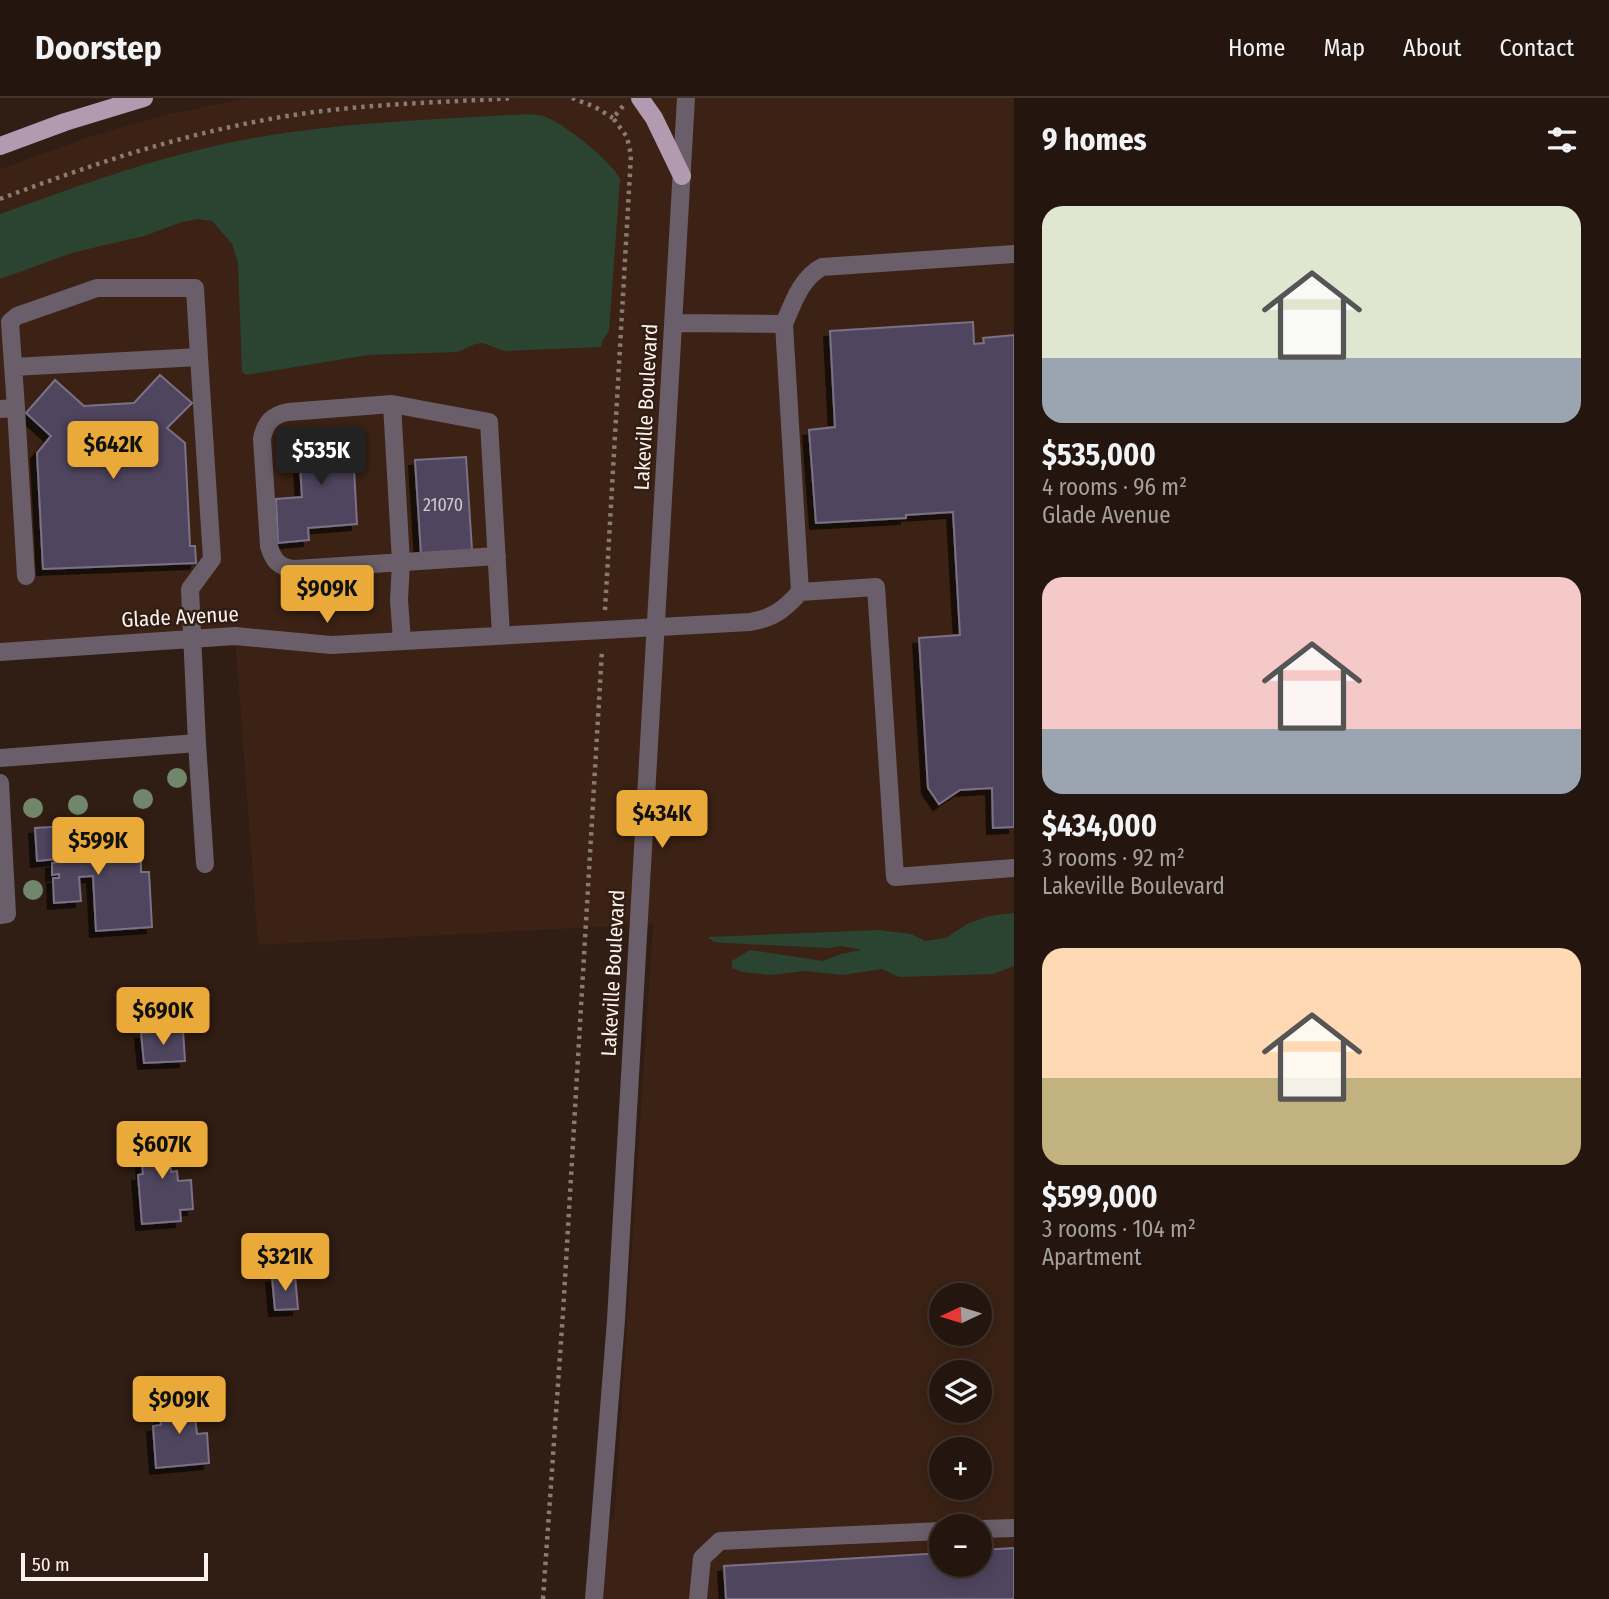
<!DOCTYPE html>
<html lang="en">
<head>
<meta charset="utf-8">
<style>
  body { margin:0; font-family:"Fira Sans Condensed",sans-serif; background:#30231c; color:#f1f3f6; height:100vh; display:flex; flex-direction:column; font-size:26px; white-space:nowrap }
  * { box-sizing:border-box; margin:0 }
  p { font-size:23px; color:#a39f9e }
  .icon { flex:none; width:38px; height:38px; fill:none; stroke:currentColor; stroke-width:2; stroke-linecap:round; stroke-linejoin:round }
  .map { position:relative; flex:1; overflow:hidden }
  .panel { display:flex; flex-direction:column; background:#24160e; width:595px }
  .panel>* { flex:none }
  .needle { width:46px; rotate:266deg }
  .buttons { position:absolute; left:929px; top:1185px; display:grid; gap:14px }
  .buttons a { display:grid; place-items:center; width:63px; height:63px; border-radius:50%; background:#24160e; box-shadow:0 4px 18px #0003,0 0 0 2px #41352e; font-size:35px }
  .scale { position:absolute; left:21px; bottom:18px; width:187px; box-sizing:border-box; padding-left:7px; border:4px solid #fdf2ed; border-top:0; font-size:19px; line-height:24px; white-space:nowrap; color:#fdf2ed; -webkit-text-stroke:5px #301d13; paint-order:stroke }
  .price { position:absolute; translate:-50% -60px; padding:0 16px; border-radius:7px; background:#eaaa39; color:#111; font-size:23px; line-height:46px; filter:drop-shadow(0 2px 4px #0008) }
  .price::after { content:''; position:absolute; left:50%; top:42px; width:21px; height:16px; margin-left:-10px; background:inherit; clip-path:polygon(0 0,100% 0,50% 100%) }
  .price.current { background:#222; color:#fff }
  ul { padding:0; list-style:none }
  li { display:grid; align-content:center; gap:14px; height:371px; padding:0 28px }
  li span { display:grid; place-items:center; height:217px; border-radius:21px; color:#555 }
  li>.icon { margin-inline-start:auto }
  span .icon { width:126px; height:126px; fill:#fffc; stroke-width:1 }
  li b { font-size:30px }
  h2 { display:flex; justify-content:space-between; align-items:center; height:84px; padding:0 28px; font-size:30px }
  header { display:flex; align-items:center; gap:42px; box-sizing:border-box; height:98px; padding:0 35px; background:#24160e; border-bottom:2px solid #41352e }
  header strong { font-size:33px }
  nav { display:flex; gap:38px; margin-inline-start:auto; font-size:24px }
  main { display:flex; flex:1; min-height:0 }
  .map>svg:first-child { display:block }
  .built { fill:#3b2215; fill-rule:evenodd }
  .green { fill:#2a4431 }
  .building { fill:#4f445f; stroke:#7a7187; stroke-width:2; filter:url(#shadow) }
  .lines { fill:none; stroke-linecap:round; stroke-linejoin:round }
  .path { stroke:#897a72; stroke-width:4.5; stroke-dasharray:3.5 5; stroke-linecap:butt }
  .minor { stroke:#695e69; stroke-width:18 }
  .major { stroke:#b29bb0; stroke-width:18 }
  .tree { fill:#71866b }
  .labels { text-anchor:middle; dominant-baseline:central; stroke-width:5; stroke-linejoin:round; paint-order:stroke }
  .number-label { font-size:18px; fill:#d2c6ca }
  .street-label { font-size:21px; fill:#fdf2ed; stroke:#301d13 }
</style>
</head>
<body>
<header>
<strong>Doorstep</strong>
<nav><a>Home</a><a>Map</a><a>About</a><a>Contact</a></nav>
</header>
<main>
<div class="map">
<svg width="1014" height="1501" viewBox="0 0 1014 1501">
  <defs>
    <filter id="shadow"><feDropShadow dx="-6" dy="6" stdDeviation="0" flood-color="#0009"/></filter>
  </defs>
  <rect width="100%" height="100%" fill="#301d13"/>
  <path class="built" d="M 248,0 L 1014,0 L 1014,1501 L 594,1501 L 601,1423 L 614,1422 L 653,826 L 258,847 L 235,538 L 0,554 L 0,71 L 95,37 L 165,17 ZM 942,1197 L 980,1197 L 980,1236 L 942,1236 ZM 942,1274 L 980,1274 L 980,1312 L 942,1312 ZM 942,1351 L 980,1351 L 980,1390 L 942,1390 ZM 942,1428 L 980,1428 L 980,1466 L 942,1466 Z"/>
  <path class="green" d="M 510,17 C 522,17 537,14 548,20 C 567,28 611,63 620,81 L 609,233 L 603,242 L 601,249 L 504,253 L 483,245 L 475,246 L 458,254 L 368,257 L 246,277 L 242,274 L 238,165 L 232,146 L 212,123 L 197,121 L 182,124 L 144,138 L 75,154 L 0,181 L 0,116 C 65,93 131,68 198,52 C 300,26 405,23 510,17 Z
    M 1014,815 L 1014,868 L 993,876 L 899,879 L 882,871 L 843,877 L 805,873 L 770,877 L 742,874 L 732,870 L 732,863 L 750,852 L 823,863 L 841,856 L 862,852 L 842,848 L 829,850 L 724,845 L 714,844 L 708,839 L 878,832 L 911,836 L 925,843 L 946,840 L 967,826 L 989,818 Z"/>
  <path class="building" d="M 973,224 L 974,246 L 984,245 L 983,240 L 1014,237 L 1014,729 L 993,730 L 992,690 L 960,692 L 939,706 L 928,690 L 919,540 L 960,537 L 953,414 L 906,417 L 906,420 L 816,425 L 809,332 L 835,329 L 830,233 Z
    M 160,277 L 192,305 L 167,330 L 185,345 L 190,448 L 195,448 L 196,465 L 43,471 L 37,355 L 51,338 L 26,315 L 55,282 L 84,308 L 134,305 Z
    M 352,333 L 357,426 L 308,430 L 309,442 L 278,445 L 276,401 L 302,399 L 298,335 Z
    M 466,359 L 472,452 L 421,456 L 415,362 Z
    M 86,727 L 88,757 L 128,755 L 127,743 L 141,742 L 141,774 L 149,774 L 152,829 L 96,833 L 93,778 L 79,779 L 81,803 L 54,805 L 53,780 L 59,780 L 59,776 L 52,777 L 52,765 L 57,764 L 58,761 L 37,763 L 35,730 Z
    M 183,932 L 185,963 L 144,965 L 141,935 Z
    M 175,1035 L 177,1065 L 170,1066 L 171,1074 L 177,1073 L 178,1083 L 191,1082 L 193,1111 L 180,1112 L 181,1123 L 142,1126 L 138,1077 L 143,1076 L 139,1038 Z
    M 295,1177 L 298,1211 L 275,1212 L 272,1179 Z
    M 193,1300 L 197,1336 L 207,1335 L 209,1365 L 156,1370 L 153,1328 L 161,1327 L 159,1302 Z
    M 1014,1450 L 1014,1501 L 726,1501 L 724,1468 L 942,1455 L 942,1466 L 980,1466 L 980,1452 Z"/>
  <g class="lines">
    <path class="path" d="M 572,0 L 595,9 L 613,20
      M 0,101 C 90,67 176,38 270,21 C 350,6 433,5 514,0
      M 605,512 L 631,57 L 627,39 L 613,20 L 623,8
      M 543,1501 L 563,1215 L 602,552"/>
    <path class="minor" d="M 673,225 L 784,226 C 793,205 801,180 822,169 L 1014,156
      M 392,306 L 288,314 C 272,317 265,325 262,341 L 269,448 C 273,462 279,470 295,471 L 497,458
      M 16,310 L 26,478
      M 0,311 L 16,310 L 10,224 L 17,218 L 97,190 L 195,190 L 199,259 L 13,269
      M 800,494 L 876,489 L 895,779 L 1014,770
      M 402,543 L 399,502 L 401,464 L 392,306 L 489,324 L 501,537
      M 0,554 L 235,538 L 331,547 L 750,524 C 773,520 784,512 800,494 L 784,226
      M 197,645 L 205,766
      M 0,660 L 197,645 L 190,491 L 212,461 L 199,259
      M 0,685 L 7,816 L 0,817
      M 980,1431 L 1014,1430
      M 594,1501 L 616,1222 L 686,0
      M 698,1501 L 702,1460 L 720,1443 L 942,1433"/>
    <path class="major" d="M 640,0 L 654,20 L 682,78
      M 0,48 L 65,24 L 144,0"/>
  </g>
  <g class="tree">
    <circle cx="177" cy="680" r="10"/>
    <circle cx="143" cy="701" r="10"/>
    <circle cx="78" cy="707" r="10"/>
    <circle cx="33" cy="710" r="10"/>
    <circle cx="33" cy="792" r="10"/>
  </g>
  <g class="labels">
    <g class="number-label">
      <text x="443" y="407">21070</text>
    </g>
    <g class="street-label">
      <text transform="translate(646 309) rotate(-87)">Lakeville Boulevard</text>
      <text transform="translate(180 519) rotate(-3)">Glade Avenue</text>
      <text transform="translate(613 875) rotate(-87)">Lakeville Boulevard</text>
    </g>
  </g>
</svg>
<div class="buttons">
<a><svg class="needle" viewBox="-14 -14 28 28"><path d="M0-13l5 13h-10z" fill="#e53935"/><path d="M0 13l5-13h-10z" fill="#a39f9e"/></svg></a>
<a><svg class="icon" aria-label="layers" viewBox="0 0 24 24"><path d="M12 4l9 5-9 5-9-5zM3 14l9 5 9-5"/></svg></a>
<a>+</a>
<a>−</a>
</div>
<div class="scale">50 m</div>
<b class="price" style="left:113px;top:383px">$642K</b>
<b class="price current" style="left:321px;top:389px">$535K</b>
<b class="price" style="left:327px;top:527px">$909K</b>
<b class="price" style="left:662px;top:752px">$434K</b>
<b class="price" style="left:98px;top:779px">$599K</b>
<b class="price" style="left:163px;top:949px">$690K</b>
<b class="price" style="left:162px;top:1083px">$607K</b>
<b class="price" style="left:285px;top:1195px">$321K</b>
<b class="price" style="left:179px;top:1338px">$909K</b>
</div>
<section class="panel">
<h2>9 homes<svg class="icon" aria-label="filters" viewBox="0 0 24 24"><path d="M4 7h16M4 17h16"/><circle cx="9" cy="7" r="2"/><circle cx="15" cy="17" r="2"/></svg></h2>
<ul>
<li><span style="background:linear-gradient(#dfe7d0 70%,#9aa5b1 0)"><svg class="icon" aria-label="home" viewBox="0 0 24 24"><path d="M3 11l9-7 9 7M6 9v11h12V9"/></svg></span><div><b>$535,000</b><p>4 rooms · 96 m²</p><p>Glade Avenue</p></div></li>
<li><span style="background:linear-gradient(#f6c9c9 70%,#9aa5b1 0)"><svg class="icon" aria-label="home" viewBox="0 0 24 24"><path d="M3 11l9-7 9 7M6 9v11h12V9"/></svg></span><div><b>$434,000</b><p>3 rooms · 92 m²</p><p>Lakeville Boulevard</p></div></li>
<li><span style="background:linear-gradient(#ffd9b3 60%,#c2b280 0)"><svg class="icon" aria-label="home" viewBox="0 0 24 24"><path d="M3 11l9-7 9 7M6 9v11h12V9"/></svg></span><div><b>$599,000</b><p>3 rooms · 104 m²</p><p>Apartment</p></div></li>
</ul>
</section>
</main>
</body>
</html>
